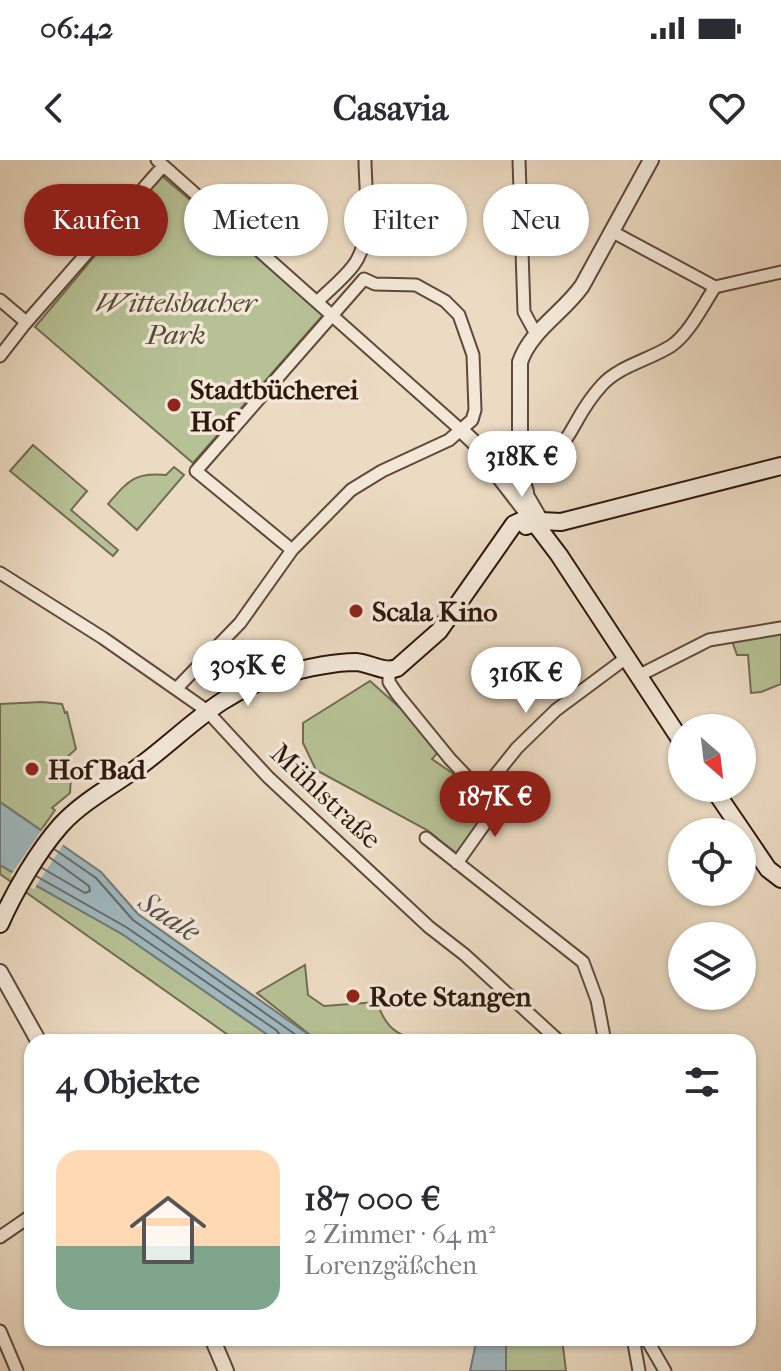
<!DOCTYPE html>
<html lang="de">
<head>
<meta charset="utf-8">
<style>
  body { margin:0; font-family:"IM FELL French Canon",serif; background:#f2f2f3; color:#2b2b33; height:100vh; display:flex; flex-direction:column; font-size:30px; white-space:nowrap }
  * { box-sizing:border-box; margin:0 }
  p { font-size:26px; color:#7c7c81 }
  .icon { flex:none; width:44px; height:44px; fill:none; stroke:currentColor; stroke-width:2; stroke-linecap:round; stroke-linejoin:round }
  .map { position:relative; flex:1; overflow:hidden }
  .sheet { position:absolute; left:24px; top:874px; width:732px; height:312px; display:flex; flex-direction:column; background:#fff; border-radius:24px; box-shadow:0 2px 6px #0004 }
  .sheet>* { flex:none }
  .banner { position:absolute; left:24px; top:24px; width:734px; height:72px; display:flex; gap:16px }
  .needle { width:52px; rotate:152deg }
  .tools { position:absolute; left:668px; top:554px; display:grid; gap:16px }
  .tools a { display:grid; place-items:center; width:88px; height:88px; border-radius:50%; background:#fff; box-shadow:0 2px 6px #0004; font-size:40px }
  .price { position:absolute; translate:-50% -68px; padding:0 18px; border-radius:28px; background:#fff; color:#222; font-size:26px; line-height:52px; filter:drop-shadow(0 2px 4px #0008) }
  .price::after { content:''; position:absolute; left:50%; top:48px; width:24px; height:18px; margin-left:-12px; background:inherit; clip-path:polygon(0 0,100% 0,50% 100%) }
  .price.active { background:#8f2418; color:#fff }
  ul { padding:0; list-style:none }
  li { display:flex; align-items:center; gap:24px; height:200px; padding:0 32px }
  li+li { border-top:2px solid #e1e1e2 }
  li span { display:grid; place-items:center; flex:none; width:224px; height:160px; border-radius:24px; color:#555 }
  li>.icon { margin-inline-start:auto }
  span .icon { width:96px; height:96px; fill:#fffc; stroke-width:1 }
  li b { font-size:34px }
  h2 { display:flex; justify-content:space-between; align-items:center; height:96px; padding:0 32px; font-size:34px }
  .tag { padding:0 28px; border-radius:36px; background:#fff; box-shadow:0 2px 6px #0004; font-size:28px; line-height:72px }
  .tag.active { background:#8f2418; color:#fff }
  .status { display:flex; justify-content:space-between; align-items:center; height:56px; padding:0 40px; background:#fff; direction:ltr }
  .status svg { height:22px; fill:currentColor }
  header { display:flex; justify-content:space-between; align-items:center; height:104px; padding:0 32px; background:#fff; font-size:36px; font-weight:800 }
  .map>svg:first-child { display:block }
  .green { fill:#b6c195; stroke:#726c52; stroke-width:2 }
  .water { fill:#9fb8bf; stroke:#727878; stroke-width:2 }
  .pier { fill:#ecdbc3 }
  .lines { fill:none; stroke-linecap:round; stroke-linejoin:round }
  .shore { stroke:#666866; stroke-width:2 }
  .minor-casing { stroke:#5e493b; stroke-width:15 }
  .tertiary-casing { stroke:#5e493b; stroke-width:18 }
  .secondary-casing { stroke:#2e180e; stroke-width:20 }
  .minor { stroke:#f3e8d8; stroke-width:11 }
  .tertiary { stroke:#f3e8d8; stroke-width:14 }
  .secondary { stroke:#f3e8d8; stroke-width:16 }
  .poi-dot { fill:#8f2418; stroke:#f3e8d8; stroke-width:3 }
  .labels { text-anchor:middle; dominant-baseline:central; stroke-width:7; stroke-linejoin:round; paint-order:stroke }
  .park-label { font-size:28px; font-style:italic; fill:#574b36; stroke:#f3e8d8 }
  .poi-label { font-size:28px; font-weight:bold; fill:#2e180e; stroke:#f3e8d8; text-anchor:start }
  .street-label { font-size:28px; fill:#2e180e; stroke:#f3e8d8 }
  .water-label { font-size:30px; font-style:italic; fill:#56504c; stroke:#f3e8d8 }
</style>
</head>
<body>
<div class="status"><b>06:42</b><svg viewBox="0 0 49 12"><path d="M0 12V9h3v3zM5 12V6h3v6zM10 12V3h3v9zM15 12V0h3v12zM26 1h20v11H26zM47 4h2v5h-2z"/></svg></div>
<header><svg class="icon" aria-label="back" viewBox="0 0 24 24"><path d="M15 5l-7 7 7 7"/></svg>Casavia<svg class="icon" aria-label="heart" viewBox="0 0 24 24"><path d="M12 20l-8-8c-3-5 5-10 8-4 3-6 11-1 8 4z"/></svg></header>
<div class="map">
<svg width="781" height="1211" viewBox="0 0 781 1211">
  <rect width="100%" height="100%" fill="#ecdbc3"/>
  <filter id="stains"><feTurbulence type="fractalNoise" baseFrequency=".0025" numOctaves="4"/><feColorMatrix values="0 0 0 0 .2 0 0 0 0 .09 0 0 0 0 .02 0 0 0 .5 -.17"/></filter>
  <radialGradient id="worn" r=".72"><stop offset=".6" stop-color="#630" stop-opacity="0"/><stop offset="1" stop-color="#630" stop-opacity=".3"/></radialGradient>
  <path class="green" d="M 162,16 L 324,154 L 193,303 L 35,167 Z
    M 33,285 L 87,331 L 71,350 L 118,390 L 113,396 L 10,311 Z
    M 174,307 L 184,315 L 137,370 L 108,344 C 128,321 134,312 166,315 Z
    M 781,473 L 781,524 L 761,532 L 751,533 L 748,495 L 737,495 L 732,481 Z
    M 370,521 L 409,556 L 439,591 L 432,599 L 488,638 L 490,648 L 456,693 L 427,670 L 316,610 L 303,583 L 303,563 Z
    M 42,542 L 62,544 L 65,553 L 67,552 L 76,589 L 63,601 L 58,600 L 71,616 L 70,633 L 52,648 L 55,650 L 41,670 L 0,642 L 0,544 Z
    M 0,705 L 122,774 L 278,882 L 238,882 L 0,714 Z
    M 305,805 L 308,835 L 324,846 L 377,842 C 387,873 402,878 433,882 L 319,882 L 257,833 Z
    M 506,1178 L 562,1178 L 566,1211 L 506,1211 Z"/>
  <path class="water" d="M 0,642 L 101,712 L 138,754 L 319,882 L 278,882 L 122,774 L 0,705 Z
    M 477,1178 L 506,1178 L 506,1211 L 470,1211 Z"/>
  <path class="pier" d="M 44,667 L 65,682 L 34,729 L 10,716 Z"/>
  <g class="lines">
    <path class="shore" d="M 54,689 L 96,718 L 133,760 L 306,882
      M 42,708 L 85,733 L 90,731 L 89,726 L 49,697
      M 36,716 L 126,767 L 276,870 L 281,876 L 282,882"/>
    <defs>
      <path id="minor" d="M 157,0 L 462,271
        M 519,0 L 524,152 L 536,174
        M 611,71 L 715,127 L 781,112
        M 0,140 L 26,162
        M 317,142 C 329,130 343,119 353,106 C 374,79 365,32 365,0
        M 0,196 L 24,165 L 163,6
        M 515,315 C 577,293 564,266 602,225 C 619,206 649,200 671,186 C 689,174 703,145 715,127
        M 292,390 L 196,311 L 364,119
        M 0,413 L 103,478 L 206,550 L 268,617 L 429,767 L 465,795 L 560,882
        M 389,510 L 389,522 L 397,534 L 450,599 L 468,618 L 505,635 L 457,703
        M 638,516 L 709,480 L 781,468
        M 176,529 L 240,463 L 292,390 L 351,330 L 382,311 L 449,280 L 472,260 L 475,250 L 473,195 L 459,155 L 445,141 L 416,125 L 375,124 L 364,119
        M 485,628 L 517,588 L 556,550 L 626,498
        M 426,678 L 583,802 L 597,840 L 605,882
        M 0,1077 L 32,1055
        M 0,1171 L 17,1211
        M 633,1178 L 639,1211
        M 646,1178 L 665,1211"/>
      <path id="tertiary" d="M 462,271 L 520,325 L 541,361
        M 490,305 L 534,362
        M 526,332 L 520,313 L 520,202 C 531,170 563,153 582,126 L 651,0
        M 0,812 L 39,882
        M 212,1178 L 226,1211"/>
      <path id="secondary" d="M 534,362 L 559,395 L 682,582
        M 526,366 L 541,361 L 561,362 L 781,306
        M 713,628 L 768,709 L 781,719
        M 0,764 C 14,732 38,691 61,665 C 83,641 114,625 140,606 C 186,572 219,532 277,516 C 302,509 330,502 356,502 C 370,503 383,513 397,508 L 439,471 L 514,364 L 525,359 L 534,362"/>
    </defs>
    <use href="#minor" class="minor-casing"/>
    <use href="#tertiary" class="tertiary-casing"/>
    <use href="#secondary" class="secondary-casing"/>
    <use href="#minor" class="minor"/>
    <use href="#tertiary" class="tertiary"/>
    <use href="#secondary" class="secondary"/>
  </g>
  <g class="poi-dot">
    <circle cx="174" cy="245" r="8"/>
    <circle cx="356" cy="451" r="8"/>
    <circle cx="32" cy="609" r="8"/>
    <circle cx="353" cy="836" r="8"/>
  </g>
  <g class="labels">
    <g class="park-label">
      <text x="176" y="142">Wittelsbacher<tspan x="176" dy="32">Park</tspan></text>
    </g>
    <g class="poi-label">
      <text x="190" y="229">Stadtbücherei<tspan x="190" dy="32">Hof</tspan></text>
      <text x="372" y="451">Scala Kino</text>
      <text x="48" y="609">Hof Bad</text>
      <text x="369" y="836">Rote Stangen</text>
    </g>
    <g class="street-label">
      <text transform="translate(326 636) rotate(43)">Mühlstraße</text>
    </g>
    <g class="water-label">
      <text transform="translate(169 757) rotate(33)">Saale</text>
    </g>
  </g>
  <rect width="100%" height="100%" filter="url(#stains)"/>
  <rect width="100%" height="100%" fill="url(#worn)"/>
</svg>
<div class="tools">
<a><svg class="needle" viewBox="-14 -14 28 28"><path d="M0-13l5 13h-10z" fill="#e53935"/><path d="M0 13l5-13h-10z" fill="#7c7c81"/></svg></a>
<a><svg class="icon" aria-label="locate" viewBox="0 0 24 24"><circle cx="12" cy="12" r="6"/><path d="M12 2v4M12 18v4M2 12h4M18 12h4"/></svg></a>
<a><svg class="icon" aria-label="layers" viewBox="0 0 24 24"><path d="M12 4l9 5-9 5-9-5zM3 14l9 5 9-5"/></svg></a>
</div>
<b class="price" style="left:522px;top:339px">318K €</b>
<b class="price" style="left:248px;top:548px">305K €</b>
<b class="price" style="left:526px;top:555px">316K €</b>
<b class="price active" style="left:495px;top:679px">187K €</b>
<div class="banner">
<a class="tag active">Kaufen</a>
<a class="tag">Mieten</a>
<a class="tag">Filter</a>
<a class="tag">Neu</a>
</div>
<section class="sheet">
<h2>4 Objekte<svg class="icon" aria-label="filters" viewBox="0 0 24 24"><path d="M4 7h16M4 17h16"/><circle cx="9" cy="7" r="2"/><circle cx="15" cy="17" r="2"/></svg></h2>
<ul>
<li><span style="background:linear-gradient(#ffd9b3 60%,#7fa58c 0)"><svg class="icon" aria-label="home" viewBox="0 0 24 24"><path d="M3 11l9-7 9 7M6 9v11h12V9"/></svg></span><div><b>187 000 €</b><p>2 Zimmer · 64 m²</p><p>Lorenzgäßchen</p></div></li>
</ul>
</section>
</div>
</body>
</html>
